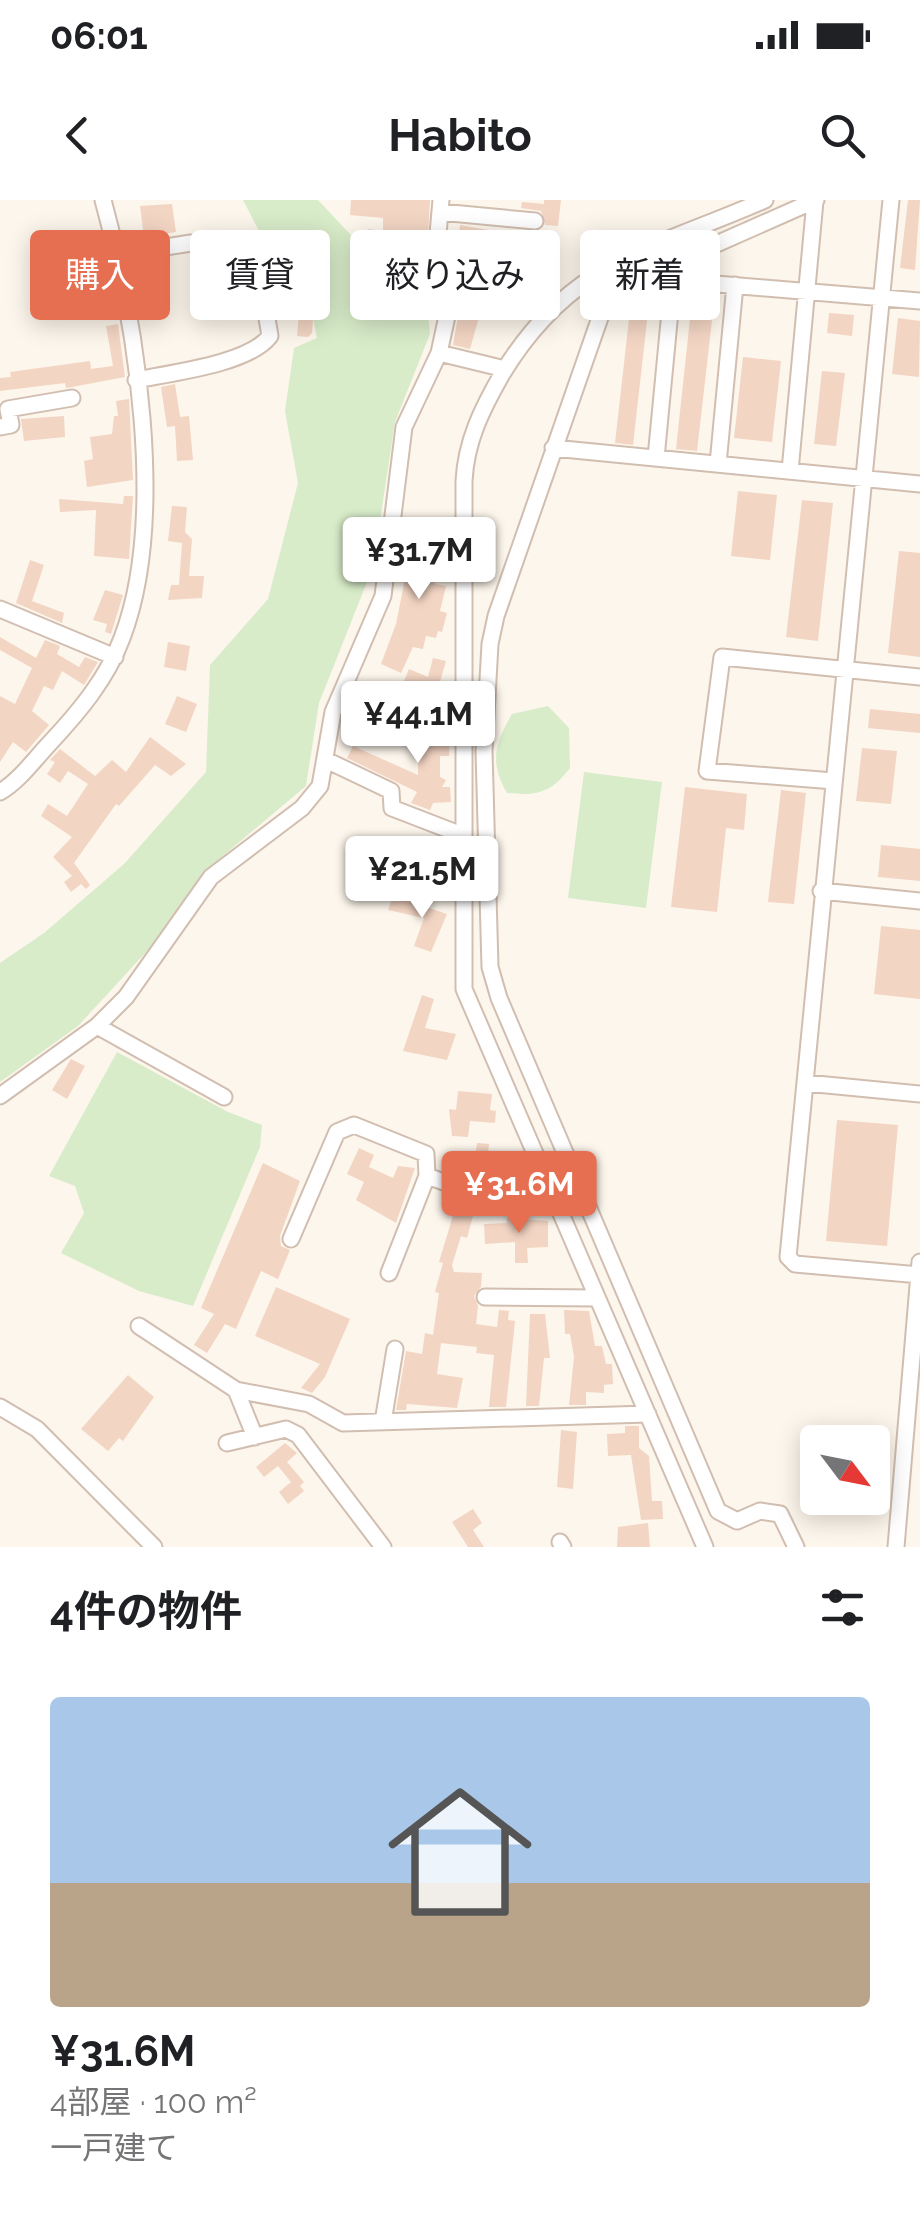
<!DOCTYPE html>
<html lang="ja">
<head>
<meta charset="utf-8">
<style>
  body { margin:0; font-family:Raleway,"Noto Sans JP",sans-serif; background:#f6f6f6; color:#202124; height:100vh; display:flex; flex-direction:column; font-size:38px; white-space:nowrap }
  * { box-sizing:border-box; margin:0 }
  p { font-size:32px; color:#757577 }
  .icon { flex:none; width:55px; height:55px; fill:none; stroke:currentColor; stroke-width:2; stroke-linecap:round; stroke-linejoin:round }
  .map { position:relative; height:1347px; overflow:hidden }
  .drawer { display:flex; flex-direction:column; background:#fff; flex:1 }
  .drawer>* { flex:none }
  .top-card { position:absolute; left:30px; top:30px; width:860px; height:90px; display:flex; gap:20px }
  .needle { width:65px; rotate:122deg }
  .tools { position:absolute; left:800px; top:1225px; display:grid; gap:20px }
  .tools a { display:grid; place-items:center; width:90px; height:90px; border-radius:10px; background:#fff; box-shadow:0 5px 25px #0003; font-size:50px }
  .price { position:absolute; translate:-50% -85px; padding:0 22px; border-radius:10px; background:#fff; color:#222; font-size:32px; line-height:65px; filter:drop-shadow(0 2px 5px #0008) }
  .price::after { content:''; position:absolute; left:50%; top:60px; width:30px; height:22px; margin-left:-15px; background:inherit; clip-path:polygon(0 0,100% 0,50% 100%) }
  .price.on { background:#e76f51; color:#fff }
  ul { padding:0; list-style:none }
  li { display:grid; align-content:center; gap:20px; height:530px; padding:0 50px }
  li span { display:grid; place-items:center; height:310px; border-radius:10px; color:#555 }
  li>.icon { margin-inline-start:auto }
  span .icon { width:180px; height:180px; fill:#fffc; stroke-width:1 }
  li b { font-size:42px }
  h2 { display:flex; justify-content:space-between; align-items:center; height:120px; padding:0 50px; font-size:42px }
  .tag { padding:0 35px; border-radius:10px; background:#fff; box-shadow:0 5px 25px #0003; font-size:35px; line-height:90px }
  .tag.on { background:#e76f51; color:#fff }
  .status { display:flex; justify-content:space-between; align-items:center; height:70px; padding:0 50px; background:#fff; direction:ltr }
  .status svg { height:28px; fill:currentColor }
  header { display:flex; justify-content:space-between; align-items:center; height:130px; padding:0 50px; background:#fff; font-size:45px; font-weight:700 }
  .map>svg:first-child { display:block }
  .green { fill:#d8ecc9 }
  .building { fill:#f3d5c3 }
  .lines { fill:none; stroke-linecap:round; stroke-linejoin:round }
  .minor-casing { stroke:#d1beb0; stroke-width:19 }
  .minor { stroke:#fff; stroke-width:15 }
</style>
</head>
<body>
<div class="status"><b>06:01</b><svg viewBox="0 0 49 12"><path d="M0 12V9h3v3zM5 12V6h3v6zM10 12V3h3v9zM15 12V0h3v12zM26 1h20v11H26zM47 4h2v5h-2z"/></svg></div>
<header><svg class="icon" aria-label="back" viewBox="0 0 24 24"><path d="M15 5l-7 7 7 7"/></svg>Habito<svg class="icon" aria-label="search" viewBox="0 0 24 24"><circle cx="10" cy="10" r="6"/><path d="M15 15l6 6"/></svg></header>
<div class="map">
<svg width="920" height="1347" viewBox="0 0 920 1347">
  <rect width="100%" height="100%" fill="#fdf6ec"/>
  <path class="green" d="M 243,0 L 318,0 L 380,66 L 425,82 L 430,134 L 395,222 L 373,367 L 319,503 L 306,586 L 205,671 L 159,738 L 78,826 L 0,882 L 0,763 L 44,733 L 124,664 L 206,572 L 210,465 L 268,399 L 298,283 L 285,211 L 294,148 L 317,138 L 309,97 L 289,89 Z
    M 548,506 L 569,528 L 570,568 C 551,593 537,596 507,593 C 489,562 495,543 512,514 Z
    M 584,572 L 662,582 L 646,708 L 568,698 Z
    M 117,852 L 228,912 L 262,925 L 260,947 L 193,1106 L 139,1091 L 61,1053 L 84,1013 L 75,986 L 49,976 Z"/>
  <path class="building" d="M 351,0 L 430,0 L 427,53 L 405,49 L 407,38 L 383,36 L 383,18 L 350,15 Z
    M 544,0 L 561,0 L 558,26 L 545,25 L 541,11 L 521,8 L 522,2 L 544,4 Z
    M 908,0 L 920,0 L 915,70 L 900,68 Z
    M 172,4 L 176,32 L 144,37 L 140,6 Z
    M 460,25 L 500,32 L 498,55 L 555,62 L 553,77 L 548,77 L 543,85 L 475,79 L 476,64 L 451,61 L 450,50 L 457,51 Z
    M 300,100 L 310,101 L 309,108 L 314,108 L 312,133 L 308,137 L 297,136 L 299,113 L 278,113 L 276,102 Z
    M 461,100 L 483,103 L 470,149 L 453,145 Z
    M 692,100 L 714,103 L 697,251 L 676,249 Z
    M 630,110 L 648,112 L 633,245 L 615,243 Z
    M 829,113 L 854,115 L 852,136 L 827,133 Z
    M 898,118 L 920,121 L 919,177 L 892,174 Z
    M 118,124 L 125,177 L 72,187 L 66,188 L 65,183 L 0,191 L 0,178 L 11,177 L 10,172 L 90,161 L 91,169 L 113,166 L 106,126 Z
    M 743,157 L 781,161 L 772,242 L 734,238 Z
    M 822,171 L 845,173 L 836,246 L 814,244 Z
    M 175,184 L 180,217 L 189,216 L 193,260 L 177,261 L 175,226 L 167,227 L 161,187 Z
    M 129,199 L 133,280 L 87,287 L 84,261 L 93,259 L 90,237 L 112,234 L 114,216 L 118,216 L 116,201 Z
    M 64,216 L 65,237 L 24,241 L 21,219 Z
    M 738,291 L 777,295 L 770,360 L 731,356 Z
    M 124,296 L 133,296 L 129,359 L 94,356 L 96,310 L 60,312 L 59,299 L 123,304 Z
    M 802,300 L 833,303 L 818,441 L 786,437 Z
    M 172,306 L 187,307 L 185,332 L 192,339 L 189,376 L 204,376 L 202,398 L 168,400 L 171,385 L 179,385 L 182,343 L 168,341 Z
    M 433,325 L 448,329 L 442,350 L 447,351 L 435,384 L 446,386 L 440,411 L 447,413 L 442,432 L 438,431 L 436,438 L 426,436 L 423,449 L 413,447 L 401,473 L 381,464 L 396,424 L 405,379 L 416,378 L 421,359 L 402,354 L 406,340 L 427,346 Z
    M 899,351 L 920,353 L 920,457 L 888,453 Z
    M 30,360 L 44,365 L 32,401 L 64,413 L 62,423 L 16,403 Z
    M 105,390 L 123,395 L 111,434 L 105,432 L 107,424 L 93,420 Z
    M 0,437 L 36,458 L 45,440 L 60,446 L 57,454 L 79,467 L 85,457 L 98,462 L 84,485 L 62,471 L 53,490 L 44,486 L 32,511 L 49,525 L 26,552 L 13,542 L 0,562 L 0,496 L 15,504 L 32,468 L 0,450 Z
    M 168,442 L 190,446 L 186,471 L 164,467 Z
    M 433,458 L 446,461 L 440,482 L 446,484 L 444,489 L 404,481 L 409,469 L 428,477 Z
    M 177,496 L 197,504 L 186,532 L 165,524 Z
    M 870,509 L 920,514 L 920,533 L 868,528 Z
    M 437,511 L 450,511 L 449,556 L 440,556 L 440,577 L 446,580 L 442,587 L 450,587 L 451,602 L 433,603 L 430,610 L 411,603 L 417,592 L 347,558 L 353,546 L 418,575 L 418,558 L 425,553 L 430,521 L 435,521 Z
    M 150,537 L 186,564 L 171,576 L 155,565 L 119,606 L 116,604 L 74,663 L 90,685 L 86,689 L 81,684 L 71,692 L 64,682 L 72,676 L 53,657 L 72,637 L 41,616 L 48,604 L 67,616 L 88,584 L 68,571 L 60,583 L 47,574 L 55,562 L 50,560 L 60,549 L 95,576 L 112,560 L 126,572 Z
    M 862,548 L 897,551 L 891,604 L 856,601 Z
    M 685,587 L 747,594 L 744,630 L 726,628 L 717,712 L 671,707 Z
    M 781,590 L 806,593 L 794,704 L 768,702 Z
    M 881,645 L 920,649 L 920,681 L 878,677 Z
    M 393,696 L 447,714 L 431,752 L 414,746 L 424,718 L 388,710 Z
    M 881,726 L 920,730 L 920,799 L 874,794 Z
    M 422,795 L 434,799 L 425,828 L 456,834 L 447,860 L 403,851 Z
    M 71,859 L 85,866 L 67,899 L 52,890 Z
    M 458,891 L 492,894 L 490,910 L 496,911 L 495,923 L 470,921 L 468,937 L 452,936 L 449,909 L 456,910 Z
    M 837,920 L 898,925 L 887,1046 L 826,1041 Z
    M 477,943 L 489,944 L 486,974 L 512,977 L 513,966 L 526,967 L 525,988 L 472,980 Z
    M 359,948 L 374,955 L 369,967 L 393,978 L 398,966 L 415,968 L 396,1023 L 356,1000 L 364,982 L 347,974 Z
    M 263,963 L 300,981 L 280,1036 L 281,1046 L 290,1050 L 278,1079 L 261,1071 L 236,1129 L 225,1124 L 207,1153 L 194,1145 L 214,1114 L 201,1108 Z
    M 458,999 L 476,1005 L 467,1038 L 461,1036 L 452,1065 L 454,1072 L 482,1073 L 481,1087 L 474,1096 L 478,1106 L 476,1124 L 497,1127 L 499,1110 L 509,1111 L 508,1120 L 515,1121 L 506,1207 L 489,1207 L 494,1155 L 476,1153 L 477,1147 L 441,1143 L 437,1174 L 463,1178 L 457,1208 L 407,1204 L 406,1210 L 396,1210 L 406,1151 L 422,1154 L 425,1133 L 433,1135 L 439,1093 L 435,1092 L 443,1063 L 439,1062 Z
    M 507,1018 L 548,1021 L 548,1047 L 527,1048 L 528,1063 L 515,1063 L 515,1042 L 485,1044 L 484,1024 L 507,1023 Z
    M 276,1087 L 350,1119 L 325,1177 L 312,1193 L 301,1188 L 320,1164 L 255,1136 Z
    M 564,1110 L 589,1111 L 595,1146 L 602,1146 L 606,1164 L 612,1164 L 613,1184 L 604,1185 L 604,1193 L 586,1192 L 586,1205 L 569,1205 L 574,1157 L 570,1134 L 565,1134 Z
    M 530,1114 L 545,1114 L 550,1158 L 544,1158 L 539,1206 L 526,1206 Z
    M 128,1175 L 154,1197 L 123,1241 L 119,1238 L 108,1251 L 81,1229 Z
    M 625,1226 L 639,1226 L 639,1248 L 649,1256 L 652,1301 L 662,1301 L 663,1319 L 641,1320 L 631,1255 L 608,1256 L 607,1234 L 625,1233 Z
    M 561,1230 L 577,1232 L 573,1289 L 557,1287 Z
    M 285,1243 L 297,1253 L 287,1262 L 304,1282 L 300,1286 L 304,1291 L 288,1304 L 279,1292 L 291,1282 L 278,1266 L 264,1277 L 256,1267 Z
    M 473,1309 L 482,1323 L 473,1330 L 484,1347 L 468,1347 L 452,1322 Z
    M 648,1323 L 650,1347 L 617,1347 L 618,1327 Z"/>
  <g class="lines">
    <defs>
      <path id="minor" d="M 891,0 L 788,1057 L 795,1064 L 920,1075
        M 440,12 L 535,21
        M 370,39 L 390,56 L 440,72
        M 115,49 L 141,51 L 191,43 L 250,54 L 257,59 L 270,136 C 249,164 171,173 136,180
        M 645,78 L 920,101
        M 443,87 L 558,100
        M 439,153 L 505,169
        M 0,227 L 11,225 L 8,209 L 72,198
        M 553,248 L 920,284
        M 656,258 L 673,80
        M 718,264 L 735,85
        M 790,271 L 815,1
        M 0,409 L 115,457
        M 326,560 L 391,591 L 392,608 L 462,635
        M 834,581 L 707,571 L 722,457 L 920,477
        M 0,592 C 19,581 34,560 49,544 C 78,513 107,479 122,438 C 168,318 136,122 103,0
        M 821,691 L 920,701
        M 97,826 L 224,897
        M 806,883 L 920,894
        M 0,896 L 97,826 L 126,797 L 211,677 L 302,608 L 320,586 L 333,512 L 383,396 L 404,227 L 439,153 L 447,116 L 437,45 L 441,0
        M 291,1039 L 337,932 L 354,925 L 426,954 L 427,976 L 483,996 L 555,1002
        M 389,1073 L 427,976
        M 485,1097 L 596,1098
        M 139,1126 L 236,1190 L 309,1204 L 343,1223 L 648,1214
        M 236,1190 L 255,1237
        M 0,1207 L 37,1229 L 154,1347
        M 383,1222 L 395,1149
        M 227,1243 L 286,1229 L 298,1235 L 383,1347
        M 560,1342 L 563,1347
        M 705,1347 L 464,789 L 464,281 C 466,241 482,209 502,174 C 571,60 651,50 765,0
        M 796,1347 L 780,1314 L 760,1311 L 737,1321 L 718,1311 L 499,798 L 490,767 L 484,551 L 490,444 L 496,416 L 603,109 L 615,93 L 635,80 L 816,0
        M 896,1347 L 920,1062"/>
    </defs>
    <use href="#minor" class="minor-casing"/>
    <use href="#minor" class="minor"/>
  </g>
</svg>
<div class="tools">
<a><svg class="needle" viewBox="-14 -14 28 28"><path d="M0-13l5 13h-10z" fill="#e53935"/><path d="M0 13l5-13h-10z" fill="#757577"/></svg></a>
</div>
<b class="price" style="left:419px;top:402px">¥31.7M</b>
<b class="price" style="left:418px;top:566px">¥44.1M</b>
<b class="price" style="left:422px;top:721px">¥21.5M</b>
<b class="price on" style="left:519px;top:1036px">¥31.6M</b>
<div class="top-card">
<a class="tag on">購入</a>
<a class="tag">賃貸</a>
<a class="tag">絞り込み</a>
<a class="tag">新着</a>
</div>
</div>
<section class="drawer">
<h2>4件の物件<svg class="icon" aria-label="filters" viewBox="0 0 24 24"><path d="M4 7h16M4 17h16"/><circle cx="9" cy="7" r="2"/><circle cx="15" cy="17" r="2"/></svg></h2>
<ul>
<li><span style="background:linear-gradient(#a9c7e8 60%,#b9a48a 0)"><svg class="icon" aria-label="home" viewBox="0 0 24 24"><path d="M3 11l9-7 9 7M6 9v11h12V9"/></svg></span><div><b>¥31.6M</b><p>4部屋 · 100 m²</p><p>一戸建て</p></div></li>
</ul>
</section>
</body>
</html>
